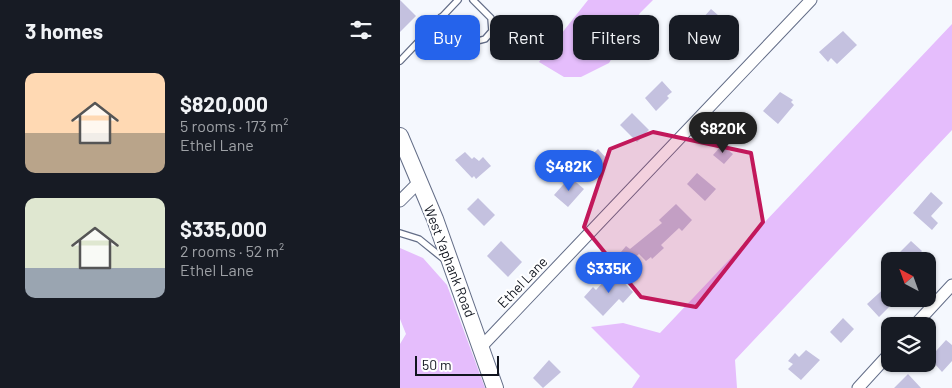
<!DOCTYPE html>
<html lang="en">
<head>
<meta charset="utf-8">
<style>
  body { margin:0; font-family:Barlow,sans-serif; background:#20242c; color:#f1f3f6; height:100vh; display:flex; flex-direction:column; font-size:19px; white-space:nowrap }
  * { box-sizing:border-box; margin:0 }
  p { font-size:16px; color:#9ea1a6 }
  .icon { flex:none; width:28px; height:28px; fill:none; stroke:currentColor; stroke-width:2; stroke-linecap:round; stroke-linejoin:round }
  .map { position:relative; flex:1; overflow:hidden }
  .details { display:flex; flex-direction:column; background:#171b24; width:400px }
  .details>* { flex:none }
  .guide { position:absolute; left:15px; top:15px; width:461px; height:45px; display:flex; gap:10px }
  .needle { width:32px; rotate:319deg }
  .tools { position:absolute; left:481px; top:252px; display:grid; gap:10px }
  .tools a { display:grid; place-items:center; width:55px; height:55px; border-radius:10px; background:#171b24; box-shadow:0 1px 4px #0004; font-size:25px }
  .scale { position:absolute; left:15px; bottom:12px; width:84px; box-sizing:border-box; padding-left:5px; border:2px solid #11151f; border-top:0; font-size:14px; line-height:18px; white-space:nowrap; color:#11151f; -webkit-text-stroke:4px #fff; paint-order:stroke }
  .price { position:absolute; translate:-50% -42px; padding:0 11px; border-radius:18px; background:#2563eb; color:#fff; font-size:16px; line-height:32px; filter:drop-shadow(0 1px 2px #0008) }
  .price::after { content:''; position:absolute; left:50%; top:30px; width:15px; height:11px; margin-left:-8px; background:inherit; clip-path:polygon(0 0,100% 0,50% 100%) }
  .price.selected { background:#222; color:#fff }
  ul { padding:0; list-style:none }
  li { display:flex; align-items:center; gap:15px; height:125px; padding:0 25px }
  li span { display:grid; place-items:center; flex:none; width:140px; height:100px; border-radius:10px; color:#555 }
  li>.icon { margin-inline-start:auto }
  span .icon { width:60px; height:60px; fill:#fffc; stroke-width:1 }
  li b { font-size:21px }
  h2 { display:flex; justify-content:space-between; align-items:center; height:60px; padding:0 25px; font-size:21px }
  .chip { padding:0 18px; border-radius:10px; background:#171b24; box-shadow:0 1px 4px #0004; font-size:18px; line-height:45px }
  .chip.selected { background:#2563eb; color:#fff }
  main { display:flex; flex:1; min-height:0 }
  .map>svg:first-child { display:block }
  .green { fill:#e5bdfc }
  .building { fill:#c4c1df }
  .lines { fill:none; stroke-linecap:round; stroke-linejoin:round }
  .lane-casing { stroke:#636d87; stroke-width:8 }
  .street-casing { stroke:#636d87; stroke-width:13 }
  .secondary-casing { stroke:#636d87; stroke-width:18 }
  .lane { stroke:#fff; stroke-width:5.5 }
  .street { stroke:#fff; stroke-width:11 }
  .secondary { stroke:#fff; stroke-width:16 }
  .marked { fill:#c2185b; fill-opacity:0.2; stroke:#c2185b; stroke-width:4; stroke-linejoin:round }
  .labels { text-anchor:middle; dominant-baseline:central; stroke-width:4; stroke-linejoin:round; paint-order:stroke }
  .street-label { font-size:14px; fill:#11151f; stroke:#fff }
</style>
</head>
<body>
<main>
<section class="details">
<h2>3 homes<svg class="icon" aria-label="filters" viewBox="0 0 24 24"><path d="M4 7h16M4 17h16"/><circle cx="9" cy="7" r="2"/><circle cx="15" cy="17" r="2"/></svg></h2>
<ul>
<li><span style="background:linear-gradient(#ffd9b3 60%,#b9a48a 0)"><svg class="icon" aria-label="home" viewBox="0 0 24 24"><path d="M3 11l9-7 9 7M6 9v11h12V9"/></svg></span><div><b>$820,000</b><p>5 rooms · 173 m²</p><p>Ethel Lane</p></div></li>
<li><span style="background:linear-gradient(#dfe7d0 70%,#9aa5b1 0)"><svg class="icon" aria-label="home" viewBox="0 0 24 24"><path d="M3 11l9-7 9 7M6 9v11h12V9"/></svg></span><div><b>$335,000</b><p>2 rooms · 52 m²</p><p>Ethel Lane</p></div></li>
</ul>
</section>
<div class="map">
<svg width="552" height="388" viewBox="0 0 552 388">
  <rect width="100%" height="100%" fill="#f5f8fe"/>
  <path class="green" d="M 188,0 L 253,0 L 240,13 L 209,63 L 181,77 L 164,77 L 139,62 Z
    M 552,24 L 552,130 L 335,360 L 337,388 L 232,388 L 240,376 L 191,327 L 223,323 L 260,333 Z
    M 0,248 L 23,258 L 47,285 L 85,388 L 0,388 L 0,344 L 6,334 L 0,319 Z"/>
  <path class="building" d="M 0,0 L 16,16 L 0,32 Z
    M 311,9 L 334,29 L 329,34 L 330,36 L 311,52 L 303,43 L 297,49 L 295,44 L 290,43 L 285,38 Z
    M 443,31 L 457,45 L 437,64 L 431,58 L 428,62 L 419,52 Z
    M 262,81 L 272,92 L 267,96 L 269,98 L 256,111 L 245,98 Z
    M 380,92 L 393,100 L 391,102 L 394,105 L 378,124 L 363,111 Z
    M 232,113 L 249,130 L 237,142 L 220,125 Z
    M 322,145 L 333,154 L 324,164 L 313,155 Z
    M 198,149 L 208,160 L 196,171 L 186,160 Z
    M 65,152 L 72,159 L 74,157 L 79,161 L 83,157 L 91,166 L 76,179 L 74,176 L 72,178 L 55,160 Z
    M 297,173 L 316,189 L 305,201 L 287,184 Z
    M 170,177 L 184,189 L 168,207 L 154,195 Z
    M 531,192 L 543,203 L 531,216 L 538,223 L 532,230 L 513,213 Z
    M 78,198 L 95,215 L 84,226 L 67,209 Z
    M 276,204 L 292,220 L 282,231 L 279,228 L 261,245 L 264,248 L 252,259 L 251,257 L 246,261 L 239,254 L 225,266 L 216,258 L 226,246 L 230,249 L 262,223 L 259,220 Z
    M 101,241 L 122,262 L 108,277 L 87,256 Z
    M 511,241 L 522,251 L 513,261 L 491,261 Z
    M 213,271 L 233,292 L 223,303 L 219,299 L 203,316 L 184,297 L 193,287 L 196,290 Z
    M 490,283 L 489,307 L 479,317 L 467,304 Z
    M 443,318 L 454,329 L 441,343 L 430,332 Z
    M 546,340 L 552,345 L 552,361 L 542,372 L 528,356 L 534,349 L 536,351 Z
    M 406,350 L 420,360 L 401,380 L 388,369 L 393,364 L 388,361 L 395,353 L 399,357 Z
    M 149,360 L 161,372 L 143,388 L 133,378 Z
    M 508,374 L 521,388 L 494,388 Z"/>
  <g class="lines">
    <defs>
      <path id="lane" d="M 41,17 C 55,30 65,46 85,39 L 92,31 L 91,18 L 73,0
        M 0,61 L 58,0
        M 0,233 L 19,239 L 45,260"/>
      <path id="street" d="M 0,201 L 19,182
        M 514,326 L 552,285
        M 82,346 L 411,0
        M 458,388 L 490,353"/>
      <path id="secondary" d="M 0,136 L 35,219 L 95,388"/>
    </defs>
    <use href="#lane" class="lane-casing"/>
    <use href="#street" class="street-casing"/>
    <use href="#secondary" class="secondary-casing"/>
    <use href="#lane" class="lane"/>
    <use href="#street" class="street"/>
    <use href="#secondary" class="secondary"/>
  </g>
  <path class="marked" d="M 253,132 L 351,153 L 363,222 L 296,307 L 241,297 L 184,227 L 210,149 Z"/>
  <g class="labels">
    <g class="street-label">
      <text transform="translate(50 261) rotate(69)">West Yaphank Road</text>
      <text transform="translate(122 282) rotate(-46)">Ethel Lane</text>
    </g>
  </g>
</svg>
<div class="tools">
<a><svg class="needle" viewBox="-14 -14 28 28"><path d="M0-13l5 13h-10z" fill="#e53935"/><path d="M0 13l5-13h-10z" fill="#9ea1a6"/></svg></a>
<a><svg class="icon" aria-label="layers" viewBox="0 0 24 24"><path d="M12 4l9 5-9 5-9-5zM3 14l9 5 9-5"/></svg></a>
</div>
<div class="scale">50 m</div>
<b class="price selected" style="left:323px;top:154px">$820K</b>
<b class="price" style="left:169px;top:192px">$482K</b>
<b class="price" style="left:209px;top:294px">$335K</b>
<div class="guide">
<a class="chip selected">Buy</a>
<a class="chip">Rent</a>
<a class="chip">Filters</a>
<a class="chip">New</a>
</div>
</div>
</main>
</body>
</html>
